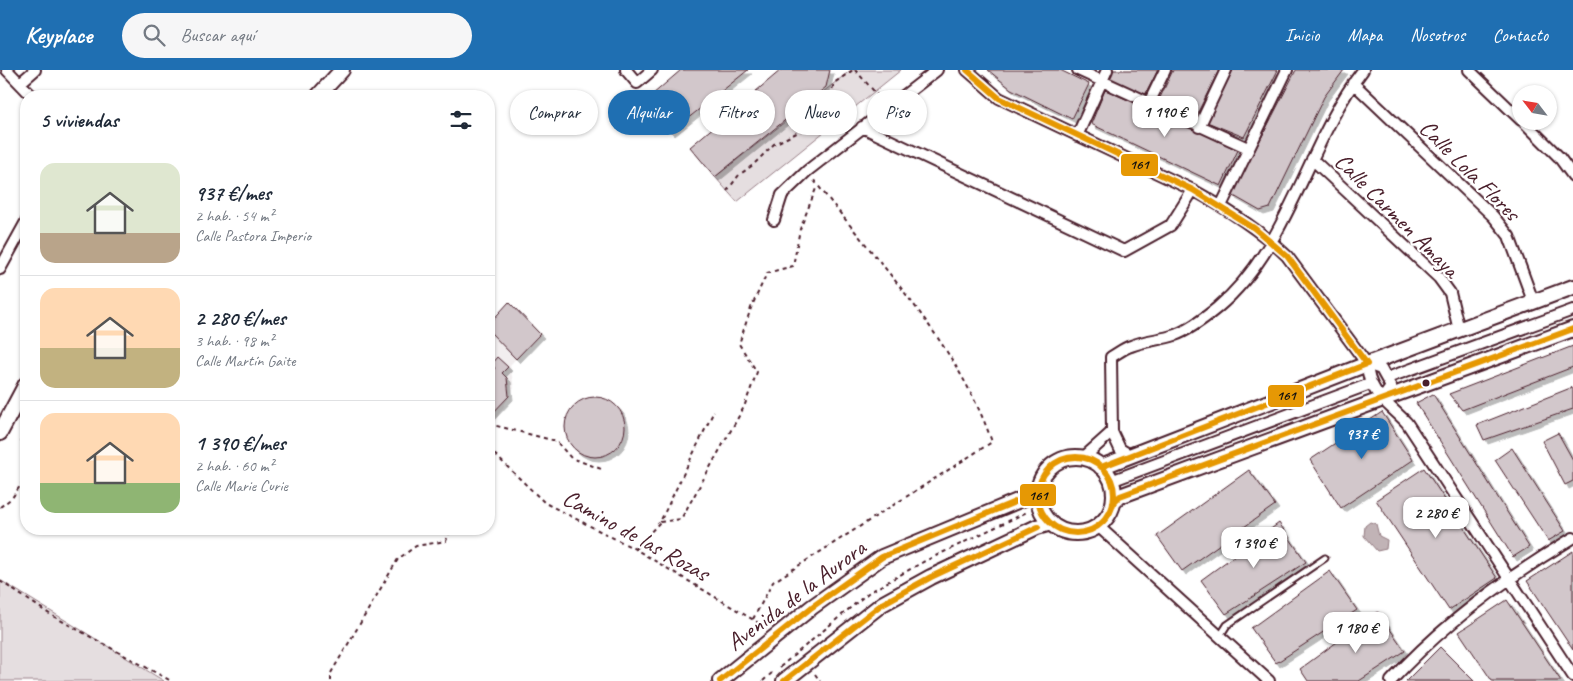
<!DOCTYPE html>
<html lang="es">
<head>
<meta charset="utf-8">
<style>
  body { margin:0; font-family:Caveat,sans-serif; background:#f6f6f7; color:#1f2937; height:100vh; display:flex; flex-direction:column; font-size:19px; white-space:nowrap }
  * { box-sizing:border-box; margin:0 }
  p { font-size:16px; color:#747a83 }
  .icon { flex:none; width:28px; height:28px; fill:none; stroke:currentColor; stroke-width:2; stroke-linecap:round; stroke-linejoin:round }
  .map { position:relative; flex:1; overflow:hidden }
  .drawer { position:absolute; left:20px; top:20px; width:475px; height:445px; display:flex; flex-direction:column; background:#fff; border-radius:20px; box-shadow:0 1px 4px #0004 }
  .drawer>* { flex:none }
  .banner { position:absolute; left:510px; top:20px; width:475px; height:45px; display:flex; gap:10px }
  .needle { width:32px; rotate:301deg }
  .fabs { position:absolute; left:1512px; top:15px; display:grid; gap:10px }
  .fabs a { display:grid; place-items:center; width:45px; height:45px; border-radius:50%; background:#fff; box-shadow:0 1px 4px #0004; font-size:25px }
  .price { position:absolute; translate:-50% -42px; padding:0 11px; border-radius:10px; background:#fff; color:#222; font-size:16px; line-height:32px; filter:drop-shadow(0 1px 2px #0008) }
  .price::after { content:''; position:absolute; left:50%; top:30px; width:15px; height:11px; margin-left:-8px; background:inherit; clip-path:polygon(0 0,100% 0,50% 100%) }
  .price.on { background:#1f6fb2; color:#fff }
  ul { padding:0; list-style:none }
  li { display:flex; align-items:center; gap:15px; height:125px; padding:0 20px }
  li+li { border-top:1px solid #e0e1e3 }
  li span { display:grid; place-items:center; flex:none; width:140px; height:100px; border-radius:15px; color:#555 }
  li>.icon { margin-inline-start:auto }
  span .icon { width:60px; height:60px; fill:#fffc; stroke-width:1 }
  li b { font-size:21px }
  h2 { display:flex; justify-content:space-between; align-items:center; height:60px; padding:0 20px; font-size:21px }
  .pill { padding:0 18px; border-radius:22px; background:#fff; box-shadow:0 1px 4px #0004; font-size:18px; line-height:45px }
  .pill.on { background:#1f6fb2; color:#fff }
  header { display:flex; align-items:center; gap:30px; box-sizing:border-box; height:70px; padding:0 25px; background:#1f6fb2; color:#fff }
  header strong { font-size:24px }
  nav { display:flex; gap:28px; margin-inline-start:auto; font-size:18px }
  .search { width:350px; height:45px; background:#f6f6f7; display:flex; align-items:center; gap:12px; box-sizing:border-box; padding:0 18px; border-radius:28px; color:#747a83; font-size:19px }
  .map>svg:first-child { display:block }
  .built { fill:#f2eeef }
  .green { fill:#e5dee0; stroke:#987e86 }
  .water { fill:#c1b3b6; stroke:#91787e }
  .building { fill:#d2c7cb; stroke:#4a1f2b; filter:url(#shadow) }
  .lines { fill:none; stroke-linecap:round; stroke-linejoin:round }
  .lane-casing { stroke:#4a1f2b; stroke-width:9 }
  .street-casing { stroke:#4a1f2b; stroke-width:14 }
  .secondary-casing { stroke:#4a1f2b; stroke-width:18 }
  .path { stroke:#4a1f2b; stroke-width:2; stroke-dasharray:4 4; stroke-linecap:butt }
  .lane { stroke:#fff; stroke-width:5 }
  .street { stroke:#fff; stroke-width:10 }
  .secondary { stroke:#fff; stroke-width:14 }
  .bus-1-casing { stroke:#fff; stroke-width:10 }
  .bus-1 { stroke:#e69804; stroke-width:6 }
  .bus-dot { fill:#4a1f2b; stroke:#fff; stroke-width:2 }
  .labels { text-anchor:middle; dominant-baseline:central; stroke-width:4.5; stroke-linejoin:round; paint-order:stroke }
  .street-label { font-size:24px; fill:#4a1f2b; stroke:#fff }
  .line-badge { stroke:#fff; stroke-width:2 }
  .pale-badge-label { font-size:14px; text-anchor:middle; font-weight:bold; fill:#111 }
</style>
</head>
<body>
<header>
<strong>Keyplace</strong>
<div class="search"><svg class="icon" aria-label="search" viewBox="0 0 24 24"><circle cx="10" cy="10" r="6"/><path d="M15 15l6 6"/></svg>Buscar aquí</div>
<nav><a>Inicio</a><a>Mapa</a><a>Nosotros</a><a>Contacto</a></nav>
</header>
<div class="map">
<svg width="1573" height="611" viewBox="0 0 1573 611">
  <defs>
    <filter id="shadow"><feDropShadow dx="4" dy="4" stdDeviation="0" flood-color="#0004"/></filter>
  </defs>
  <rect width="100%" height="100%" fill="#fff"/>
  <filter id="ink" filterUnits="userSpaceOnUse"><feTurbulence type="fractalNoise" baseFrequency=".02" numOctaves="2"/><feDisplacementMap in="SourceGraphic" scale="10" xChannelSelector="R" yChannelSelector="G"/><feConvolveMatrix kernelMatrix="1 2 1 2 8 2 1 2 1" color-interpolation-filters="sRGB"/></filter>
  <g filter="url(#ink)">
    <path class="built" d="M 509,232 L 540,264 L 510,295 L 514,318 L 489,362 L 489,254 Z"/>
    <path class="green" d="M 851,0 L 901,0 L 737,132 L 715,107 Z
      M 0,510 L 164,611 L 0,611 Z"/>
    <path class="water" d="M 1370,452 L 1376,454 L 1379,466 L 1387,470 L 1386,479 L 1377,481 L 1364,466 L 1365,456 Z"/>
    <path class="building" d="M 681,0 L 748,0 L 671,62 L 645,31 Z
      M 781,0 L 830,0 L 826,17 L 715,107 L 690,77 Z
      M 988,0 L 1060,0 L 1089,14 L 1072,49 L 1011,19 Z
      M 1112,0 L 1158,0 L 1145,25 L 1108,8 Z
      M 1173,0 L 1219,0 L 1195,48 L 1158,32 Z
      M 1233,0 L 1278,0 L 1244,67 L 1207,52 Z
      M 1296,0 L 1344,0 L 1324,27 L 1270,138 L 1260,141 L 1232,125 Z
      M 1105,20 L 1239,78 L 1221,116 L 1091,54 Z
      M 509,232 L 540,264 L 516,289 L 489,261 L 489,254 Z
      M 1573,276 L 1573,297 L 1462,340 L 1449,324 Z
      M 497,287 L 508,297 L 502,303 L 507,308 L 509,326 L 489,347 L 489,305 L 495,298 L 491,294 Z
      M 1573,317 L 1573,339 L 1484,370 L 1477,355 Z
      M 1433,324 L 1529,477 L 1513,487 L 1416,333 Z
      M565 357a30 30 0 1 1 60 0a30 30 0 1 1-60 0Z
      M 1382,342 L 1413,390 L 1341,438 L 1310,390 Z
      M 1558,363 L 1573,390 L 1573,411 L 1565,415 L 1542,371 Z
      M 1512,378 L 1565,461 L 1548,471 L 1495,390 Z
      M 1424,398 L 1497,508 L 1449,540 L 1376,430 Z
      M 1249,400 L 1275,435 L 1182,501 L 1157,466 Z
      M 1279,453 L 1306,492 L 1226,544 L 1201,510 Z
      M 1573,481 L 1573,580 L 1527,511 Z
      M 1330,501 L 1357,540 L 1276,593 L 1251,558 Z
      M 1507,530 L 1561,611 L 1492,611 L 1459,562 Z
      M 1378,542 L 1405,581 L 1359,611 L 1308,611 L 1300,599 Z
      M 1440,577 L 1474,611 L 1406,611 Z"/>
    <g class="lines">
      <defs>
        <path id="lane" d="M 1220,566 L 1227,555 L 1325,488"/>
        <path id="street" d="M 7,0 L 32,26
          M 626,0 L 637,13 L 652,0
          M 967,0 L 999,28 L 1193,120 C 1227,139 1259,159 1287,186 L 1367,294
          M 1078,0 L 1248,78
          M 1469,0 L 1521,50
          M 20,13 L 35,0
          M 1353,13 L 1493,146 L 1509,166 L 1533,231
          M 1149,33 L 1165,0
          M 1523,51 L 1559,87 L 1573,106
          M 862,57 L 1124,181 L 1171,155 L 1193,120
          M 1199,57 L 1226,0
          M 1077,66 L 1107,0
          M 1312,89 L 1439,208 L 1450,223 L 1459,260
          M 1221,136 L 1287,0
          M 774,150 L 782,125 L 807,101 L 937,0
          M 0,199 L 26,152
          M 1367,294 C 1368,323 1388,333 1407,353 L 1573,606
          M 1367,294 L 1381,299 L 1391,317 L 1383,328
          M 1387,308 L 1573,240
          M 1112,362 L 1120,379 L 1130,385
          M 1083,388 L 1112,362 L 1111,287 C 1118,283 1124,278 1131,276 C 1145,270 1161,270 1175,265 C 1189,260 1206,247 1217,238 C 1291,176 1306,74 1363,0
          M 1111,411 L 1370,314
          M 1098,456 L 1269,611
          M 1391,611 C 1444,553 1506,508 1573,468"/>
        <path id="secondary" d="M 318,26 L 342,0
          M 0,363 L 26,314
          M1038 425a38 38 0 1 1 76 0a38 38 0 1 1-76 0Z
          M 1101,397 L 1367,294 L 1573,217
          M 1113,433 L 1120,426 L 1573,259
          M 720,611 L 812,537 L 882,487 L 1027,427 L 1038,420
          M 784,611 L 882,534 L 931,507 L 1037,457 L 1051,453"/>
      </defs>
      <use href="#lane" class="lane-casing"/>
      <use href="#street" class="street-casing"/>
      <use href="#secondary" class="secondary-casing"/>
      <path class="path" d="M 855,0 L 882,30
        M 727,121 L 739,105 L 753,95 L 774,74 L 815,54 L 829,31 L 834,13 L 853,0
        M 25,343 L 21,371 L 26,385
        M 489,357 L 493,355 L 556,371 L 571,388 L 604,400
        M 489,379 L 545,433 L 635,479 L 767,558
        M 489,400 L 494,386
        M 0,437 L 12,428 L 26,407
        M 660,452 L 681,449 L 744,337 L 757,302 L 739,274 L 751,238 L 767,203 L 793,196 L 800,159 L 817,116
        M 635,479 L 660,452 L 714,341
        M 0,511 L 51,545 L 171,611
        M 753,549 L 773,512 L 992,372 C 958,273 876,191 813,109
        M 780,597 L 868,523 L 923,492 L 1029,441
        M 815,604 L 820,611
        M 331,611 L 331,603 L 398,489 L 416,476 L 446,471 L 451,459
        M 763,611 L 774,601"/>
      <use href="#lane" class="lane"/>
      <use href="#street" class="street"/>
      <use href="#secondary" class="secondary"/>
      <defs>
        <path id="bus-1" d="M 967,0 L 999,28 L 1193,120 L 1254,158 L 1287,186 L 1367,294 L 1101,397
          M1038 425a38 38 0 1 1 76 0a38 38 0 1 1-76 0Z
          M 1113,433 L 1120,426 L 1573,259
          M 720,611 L 812,537 L 882,487 L 1027,427 L 1038,420
          M 784,611 L 882,534 L 931,507 L 1038,457"/>
      </defs>
      <use href="#bus-1" class="bus-1-casing"/>
      <use href="#bus-1" class="bus-1"/>
    </g>
  </g>
  <circle class="bus-dot" cx="1426" cy="313" r="4.5"/>
  <g class="labels">
    <g class="street-label">
      <text transform="translate(1470 100) rotate(45)">Calle Lola Flores</text>
      <text transform="translate(1397 145) rotate(45)">Calle Carmen Amaya</text>
      <text transform="translate(636 465) rotate(29)">Camino de las Rozas</text>
      <text transform="translate(796 525) rotate(-37)">Avenida de la Aurora</text>
    </g>
  </g>
  <g class="line-badge">
    <rect x="1120" y="83" width="39" height="24" rx="5" fill="#e69804"/>
    <rect x="1267" y="314" width="38" height="24" rx="5" fill="#e69804"/>
    <rect x="1019" y="413" width="38" height="24" rx="5" fill="#e69804"/>
  </g>
  <g class="pale-badge-label">
    <text x="1139" y="99">161</text>
    <text x="1286" y="330">161</text>
    <text x="1038" y="430">161</text>
  </g>
</svg>
<div class="fabs">
<a><svg class="needle" viewBox="-14 -14 28 28"><path d="M0-13l5 13h-10z" fill="#e53935"/><path d="M0 13l5-13h-10z" fill="#747a83"/></svg></a>
</div>
<b class="price" style="left:1165px;top:68px">1 190 €</b>
<b class="price on" style="left:1362px;top:390px">937 €</b>
<b class="price" style="left:1436px;top:469px">2 280 €</b>
<b class="price" style="left:1254px;top:499px">1 390 €</b>
<b class="price" style="left:1356px;top:584px">1 180 €</b>
<div class="banner">
<a class="pill">Comprar</a>
<a class="pill on">Alquilar</a>
<a class="pill">Filtros</a>
<a class="pill">Nuevo</a>
<a class="pill">Piso</a>
</div>
<section class="drawer">
<h2>5 viviendas<svg class="icon" aria-label="filters" viewBox="0 0 24 24"><path d="M4 7h16M4 17h16"/><circle cx="9" cy="7" r="2"/><circle cx="15" cy="17" r="2"/></svg></h2>
<ul>
<li><span style="background:linear-gradient(#dfe7d0 70%,#b9a48a 0)"><svg class="icon" aria-label="home" viewBox="0 0 24 24"><path d="M3 11l9-7 9 7M6 9v11h12V9"/></svg></span><div><b>937 €/mes</b><p>2 hab. · 54 m²</p><p>Calle Pastora Imperio</p></div></li>
<li><span style="background:linear-gradient(#ffd9b3 60%,#c2b280 0)"><svg class="icon" aria-label="home" viewBox="0 0 24 24"><path d="M3 11l9-7 9 7M6 9v11h12V9"/></svg></span><div><b>2 280 €/mes</b><p>3 hab. · 98 m²</p><p>Calle Martín Gaite</p></div></li>
<li><span style="background:linear-gradient(#ffd9b3 70%,#8fb573 0)"><svg class="icon" aria-label="home" viewBox="0 0 24 24"><path d="M3 11l9-7 9 7M6 9v11h12V9"/></svg></span><div><b>1 390 €/mes</b><p>2 hab. · 60 m²</p><p>Calle Marie Curie</p></div></li>
</ul>
</section>
</div>
</body>
</html>
